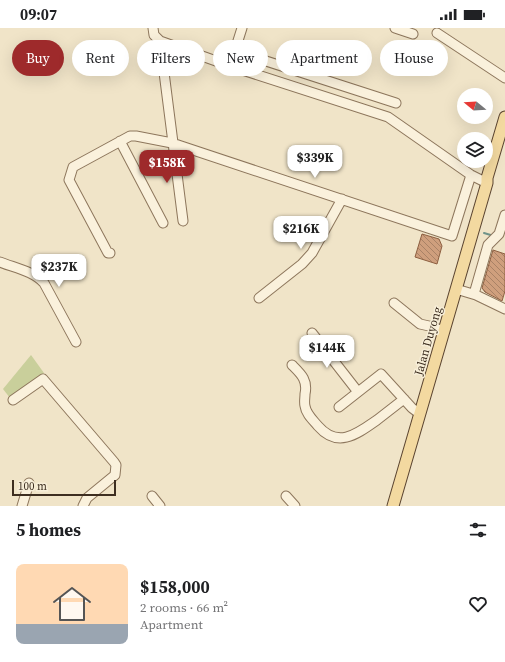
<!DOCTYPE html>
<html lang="en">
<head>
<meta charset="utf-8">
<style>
  body { margin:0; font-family:"Source Serif 4",serif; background:#f2f2f2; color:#202124; height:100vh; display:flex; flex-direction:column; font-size:15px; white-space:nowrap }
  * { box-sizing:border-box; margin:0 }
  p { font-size:13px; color:#757577 }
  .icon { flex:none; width:22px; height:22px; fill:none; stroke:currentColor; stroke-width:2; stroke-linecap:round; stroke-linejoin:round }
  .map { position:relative; height:478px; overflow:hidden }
  .sheet { display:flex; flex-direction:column; background:#fff; flex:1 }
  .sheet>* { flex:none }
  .hud { position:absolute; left:12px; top:12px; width:481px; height:36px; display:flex; gap:8px }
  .needle { width:26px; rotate:288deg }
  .fabs { position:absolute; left:457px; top:60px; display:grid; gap:8px }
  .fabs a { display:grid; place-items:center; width:36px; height:36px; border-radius:50%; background:#fff; box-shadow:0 4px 16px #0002; font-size:20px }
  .scale { position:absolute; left:12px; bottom:10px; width:104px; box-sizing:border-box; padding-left:4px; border:2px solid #3d2e20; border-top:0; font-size:11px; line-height:14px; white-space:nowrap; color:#3d2e20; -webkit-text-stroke:3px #f7eed8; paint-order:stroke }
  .price { position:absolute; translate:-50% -34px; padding:0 9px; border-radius:8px; background:#fff; color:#222; font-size:13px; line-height:26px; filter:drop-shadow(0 1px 2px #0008) }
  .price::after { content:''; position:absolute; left:50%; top:24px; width:12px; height:9px; margin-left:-6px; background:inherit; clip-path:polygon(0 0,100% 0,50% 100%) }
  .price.selected { background:#9e2a2b; color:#fff }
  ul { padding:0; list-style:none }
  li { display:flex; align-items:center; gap:12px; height:100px; padding:0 16px }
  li+li { border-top:1px solid #e0e0e0 }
  li span { display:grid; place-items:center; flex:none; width:112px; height:80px; border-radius:8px; color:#555 }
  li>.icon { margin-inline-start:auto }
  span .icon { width:48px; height:48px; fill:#fffc; stroke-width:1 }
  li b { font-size:17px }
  h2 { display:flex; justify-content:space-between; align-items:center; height:48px; padding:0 16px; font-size:17px }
  .tag { padding:0 14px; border-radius:18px; background:#fff; box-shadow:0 4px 16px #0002; font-size:14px; line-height:36px }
  .tag.selected { background:#9e2a2b; color:#fff }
  .status { display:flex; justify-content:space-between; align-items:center; height:28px; padding:0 20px; background:#fff; direction:ltr }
  .status svg { height:11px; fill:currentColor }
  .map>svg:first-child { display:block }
  .green { fill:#c9cf9b }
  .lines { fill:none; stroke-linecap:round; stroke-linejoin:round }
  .stream { stroke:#6f938a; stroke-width:2 }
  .building { fill:url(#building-back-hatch); stroke:#8d5f41 }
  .minor-casing { stroke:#8d765c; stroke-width:11 }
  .major-casing { stroke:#5b4430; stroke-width:13 }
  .minor { stroke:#faf1dc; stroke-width:9 }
  .major { stroke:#f3d9a0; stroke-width:11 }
  .labels { text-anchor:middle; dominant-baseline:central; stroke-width:3; stroke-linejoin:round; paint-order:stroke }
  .street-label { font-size:12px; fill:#3d2e20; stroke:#f7eed8 }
</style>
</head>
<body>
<div class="status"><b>09:07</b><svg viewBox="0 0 49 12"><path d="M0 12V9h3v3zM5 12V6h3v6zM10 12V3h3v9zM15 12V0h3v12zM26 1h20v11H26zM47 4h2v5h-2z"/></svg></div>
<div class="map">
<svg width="505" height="478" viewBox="0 0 505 478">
  <defs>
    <pattern id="building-back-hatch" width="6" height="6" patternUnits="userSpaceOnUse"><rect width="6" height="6" fill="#cf9f7d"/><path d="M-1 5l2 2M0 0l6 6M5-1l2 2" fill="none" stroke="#a98266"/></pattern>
  </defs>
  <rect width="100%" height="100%" fill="#f0e4c8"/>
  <path class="green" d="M 31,327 L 44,345 L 10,370 L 3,361 Z"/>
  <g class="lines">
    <path class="stream" d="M 484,205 L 494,208"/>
  </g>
  <path class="building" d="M 422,206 L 439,211 L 442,218 L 437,236 L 415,229 Z
    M 493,222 L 505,226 L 505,263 L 502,273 L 485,264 L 482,260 Z"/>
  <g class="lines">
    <defs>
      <path id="minor" d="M 153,0 L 154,7 L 160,13 L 230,38 L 388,89 L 471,147 L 487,155
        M 395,0 L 413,6
        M 437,5 L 505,50
        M 160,13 L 183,193
        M 235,23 L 396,75
        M 230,38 L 242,0
        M 120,113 L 163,195
        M 110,225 L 108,225 L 69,152 L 73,139 L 130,108 L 136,108 L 172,115 L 452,208 L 471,147
        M 0,234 C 15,240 33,243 44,255 L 76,314
        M 456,261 L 476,267 L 505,281
        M 474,266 L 488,217 L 499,206 L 505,187
        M 259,270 L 302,236 L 312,225 L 342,171
        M 394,275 L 420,296 L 429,298 L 444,303
        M 312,305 L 358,364
        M 292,337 C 301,346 308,352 305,366 C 305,370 304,374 305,378 C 306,386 313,392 318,398 C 338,421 357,406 377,392 C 386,385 395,378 404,371
        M 13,372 L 43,351 L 114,434 L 116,437 L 115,447 L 87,470 L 83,478
        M 339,379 L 381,346 L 412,380 L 420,386
        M 152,468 L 160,478
        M 286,468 L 295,478
        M 22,478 L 29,455"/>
      <path id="major" d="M 393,478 L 487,155 L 487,150 L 505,89"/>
    </defs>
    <use href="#minor" class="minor-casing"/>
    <use href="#major" class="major-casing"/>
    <use href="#minor" class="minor"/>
    <use href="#major" class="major"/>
  </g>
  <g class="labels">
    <g class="street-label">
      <text transform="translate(428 313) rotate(-74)">Jalan Duyong</text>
    </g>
  </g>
</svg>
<div class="fabs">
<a><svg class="needle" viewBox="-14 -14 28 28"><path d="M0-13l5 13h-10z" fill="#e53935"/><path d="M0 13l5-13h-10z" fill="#757577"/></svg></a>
<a><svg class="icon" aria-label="layers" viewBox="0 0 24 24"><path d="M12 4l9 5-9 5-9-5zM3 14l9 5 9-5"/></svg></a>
</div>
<div class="scale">100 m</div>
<b class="price" style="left:315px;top:151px">$339K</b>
<b class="price selected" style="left:167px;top:156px">$158K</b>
<b class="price" style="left:301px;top:222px">$216K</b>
<b class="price" style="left:59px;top:260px">$237K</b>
<b class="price" style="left:327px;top:341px">$144K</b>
<div class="hud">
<a class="tag selected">Buy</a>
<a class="tag">Rent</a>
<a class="tag">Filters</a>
<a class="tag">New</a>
<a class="tag">Apartment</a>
<a class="tag">House</a>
</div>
</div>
<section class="sheet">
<h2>5 homes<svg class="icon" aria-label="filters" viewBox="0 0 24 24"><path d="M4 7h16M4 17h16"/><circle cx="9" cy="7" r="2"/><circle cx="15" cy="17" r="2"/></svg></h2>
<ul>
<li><span style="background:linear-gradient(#ffd9b3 75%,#9aa5b1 0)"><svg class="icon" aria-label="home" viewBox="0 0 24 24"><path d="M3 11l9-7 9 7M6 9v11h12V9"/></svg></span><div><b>$158,000</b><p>2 rooms · 66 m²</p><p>Apartment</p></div><svg class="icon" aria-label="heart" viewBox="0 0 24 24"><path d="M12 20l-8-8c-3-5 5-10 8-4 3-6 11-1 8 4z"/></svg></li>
</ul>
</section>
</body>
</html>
